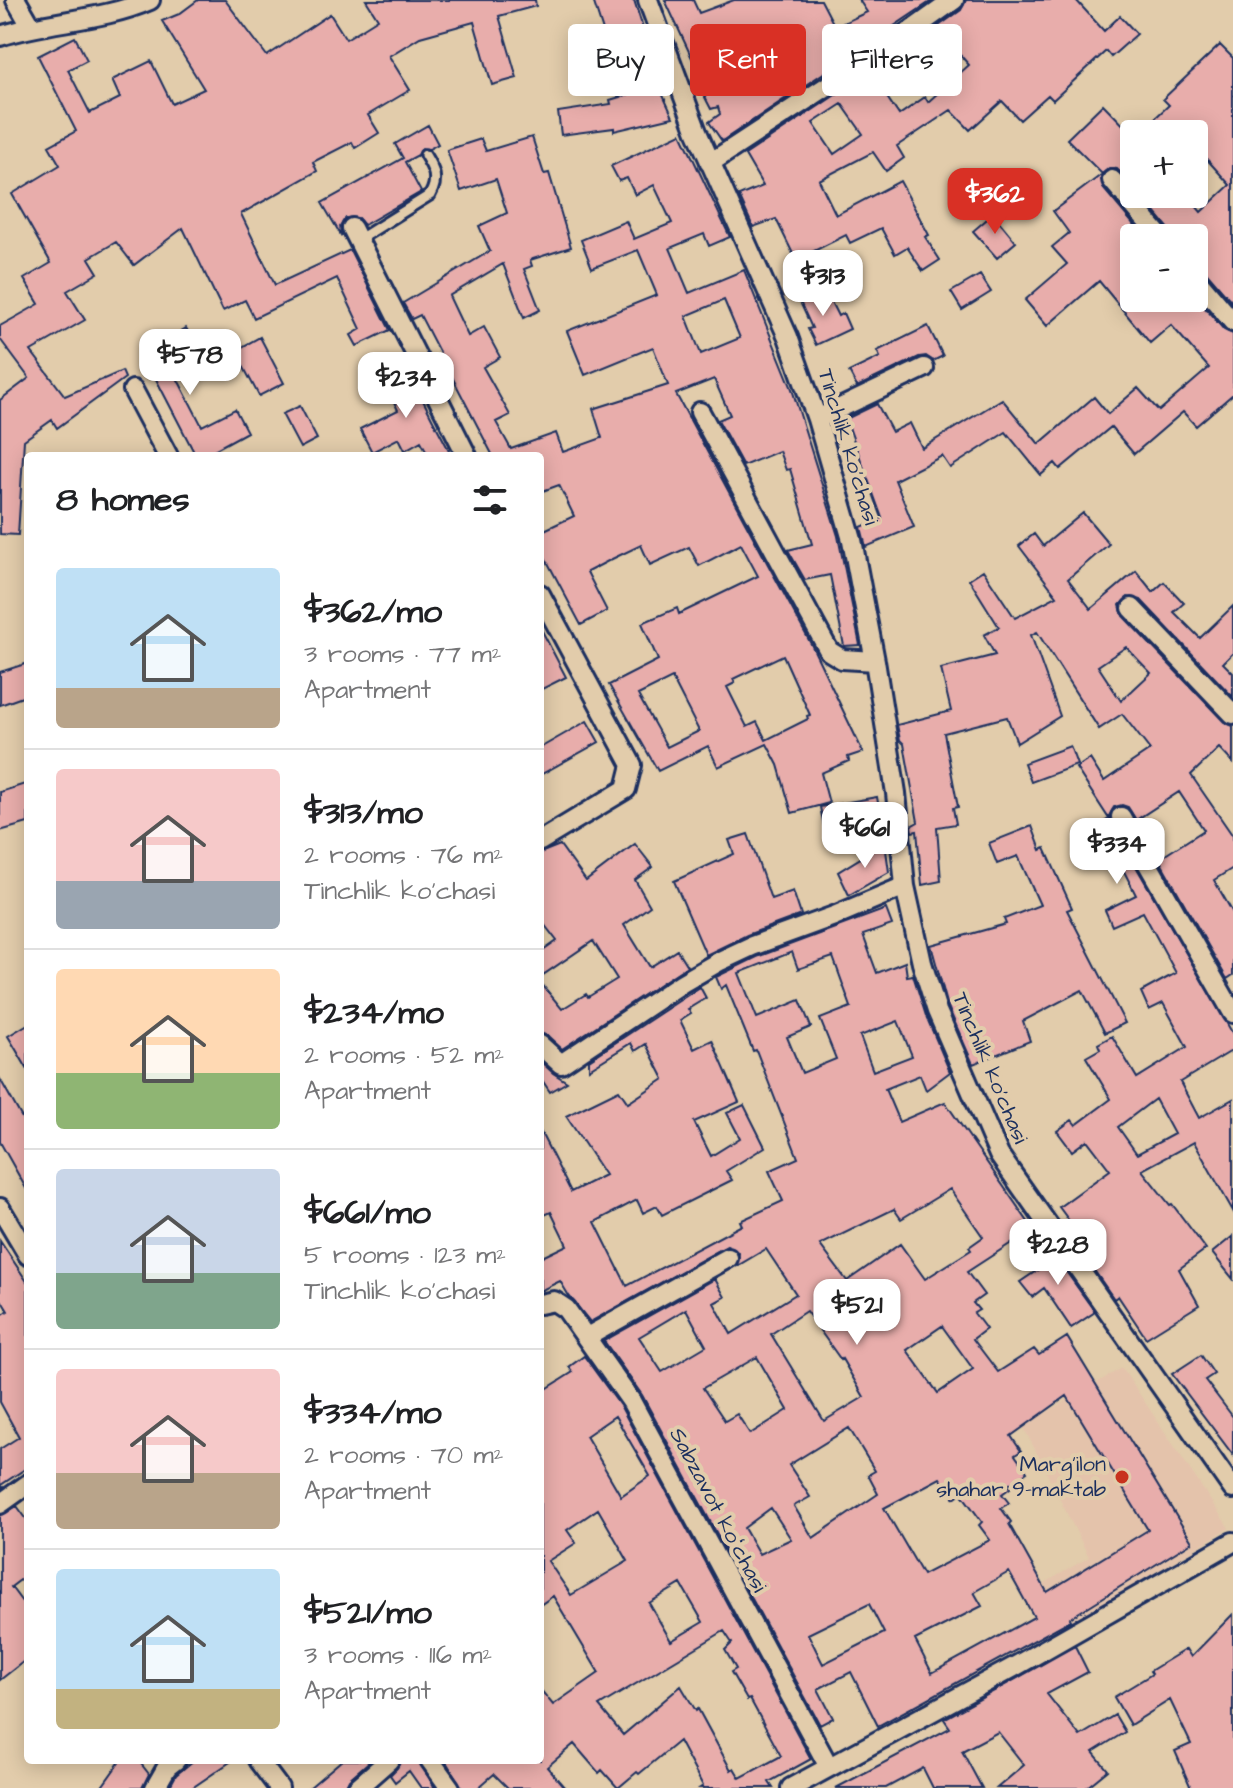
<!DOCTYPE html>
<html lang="en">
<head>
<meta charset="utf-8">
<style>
  body { margin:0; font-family:"Architects Daughter",sans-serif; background:#f2f2f2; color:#202124; height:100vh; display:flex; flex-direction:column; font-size:30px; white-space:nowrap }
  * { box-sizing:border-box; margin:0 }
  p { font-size:26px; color:#757577 }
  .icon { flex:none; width:44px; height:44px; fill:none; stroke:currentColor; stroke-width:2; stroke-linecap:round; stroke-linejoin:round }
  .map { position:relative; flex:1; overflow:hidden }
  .sheet { position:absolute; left:24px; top:452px; width:520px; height:1312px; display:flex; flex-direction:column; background:#fff; border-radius:8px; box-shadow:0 4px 20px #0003 }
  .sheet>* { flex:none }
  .guide { position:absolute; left:568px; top:24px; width:544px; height:72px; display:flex; gap:16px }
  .fabs { position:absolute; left:1120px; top:120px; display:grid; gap:16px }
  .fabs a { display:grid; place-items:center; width:88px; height:88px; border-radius:8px; background:#fff; box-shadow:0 4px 20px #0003; font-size:40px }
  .price { position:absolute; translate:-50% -68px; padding:0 18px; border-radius:16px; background:#fff; color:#222; font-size:26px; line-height:52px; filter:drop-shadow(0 2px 4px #0008) }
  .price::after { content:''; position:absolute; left:50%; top:48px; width:24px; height:18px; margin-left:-12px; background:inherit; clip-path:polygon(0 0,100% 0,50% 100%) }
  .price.on { background:#d93025; color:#fff }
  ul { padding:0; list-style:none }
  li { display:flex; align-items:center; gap:24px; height:200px; padding:0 32px }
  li+li { border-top:2px solid #e0e0e0 }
  li span { display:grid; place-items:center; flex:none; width:224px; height:160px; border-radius:8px; color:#555 }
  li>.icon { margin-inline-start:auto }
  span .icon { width:96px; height:96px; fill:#fffc; stroke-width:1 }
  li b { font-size:34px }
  h2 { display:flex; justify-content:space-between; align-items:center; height:96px; padding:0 32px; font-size:34px }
  .pill { padding:0 28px; border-radius:8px; background:#fff; box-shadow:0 4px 20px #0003; font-size:28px; line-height:72px }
  .pill.on { background:#d93025; color:#fff }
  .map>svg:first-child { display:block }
  .built { fill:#e4c3ab }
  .building { fill:#e8adab; stroke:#1b2f5e; stroke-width:2; fill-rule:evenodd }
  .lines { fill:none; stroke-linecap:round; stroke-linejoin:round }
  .service-casing { stroke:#1b2f5e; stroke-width:15 }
  .minor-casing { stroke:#1b2f5e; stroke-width:24 }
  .service { stroke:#e2ccab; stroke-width:9 }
  .minor { stroke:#e2ccab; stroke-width:18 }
  .poi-dot { fill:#c8321e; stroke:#e2ccab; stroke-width:3 }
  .labels { text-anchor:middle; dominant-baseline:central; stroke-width:8; stroke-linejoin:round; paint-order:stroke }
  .street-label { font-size:22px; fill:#1b2f5e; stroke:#e2ccab }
  .poi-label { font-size:22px; fill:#1b2f5e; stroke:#e2ccab; text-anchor:end }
</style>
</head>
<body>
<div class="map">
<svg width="1233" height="1788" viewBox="0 0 1233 1788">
  <rect width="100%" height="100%" fill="#e2ccab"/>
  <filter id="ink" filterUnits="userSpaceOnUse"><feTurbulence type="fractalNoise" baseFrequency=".0125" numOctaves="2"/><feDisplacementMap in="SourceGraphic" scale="16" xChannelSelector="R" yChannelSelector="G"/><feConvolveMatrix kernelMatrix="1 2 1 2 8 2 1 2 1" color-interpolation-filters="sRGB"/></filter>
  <g filter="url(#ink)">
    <path class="built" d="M 1122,1368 L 1229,1528 L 1054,1634 L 1028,1593 L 1089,1557 L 1023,1426 Z"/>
    <path class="building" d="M 198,0 L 225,0 L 267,56 L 330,14 L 346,39 L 378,19 L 366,0 L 535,0 L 536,6 L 499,16 L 517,78 L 492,85 L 474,22 L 420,37 L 389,56 L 410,90 L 368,115 L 379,133 L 355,148 L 352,142 L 313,162 L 317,171 L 241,214 L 275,285 L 350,250 L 390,330 L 357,346 L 351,335 L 361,329 L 337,278 L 254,318 L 245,300 L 223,311 L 183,228 L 134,265 L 116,242 L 89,258 L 98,273 L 67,291 L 85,320 L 31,351 L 65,396 L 122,371 L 125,378 L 57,428 L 52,420 L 24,440 L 18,535 L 0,534 L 0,400 L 29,378 L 0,339 L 0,326 L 39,304 L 24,279 L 51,263 L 12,194 L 60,165 L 49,146 L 76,131 L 38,56 L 75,37 L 87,60 L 68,70 L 90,113 L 120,98 L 112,80 L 151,61 L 172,104 L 204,89 L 162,21 L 179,14 Z
      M 593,0 L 634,0 L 647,41 L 640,45 L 673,117 L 614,131 L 614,128 L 561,135 L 558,112 L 611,104 L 610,100 L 633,93 L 622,56 L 585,68 L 577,42 L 604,34 Z
      M 665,0 L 693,0 L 699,13 L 734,0 L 821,0 L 835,27 L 867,12 L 859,0 L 933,0 L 722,141 L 709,122 L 720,114 L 718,107 L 711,109 L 693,74 L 698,71 Z
      M 966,0 L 1076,0 L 1104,31 L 1120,16 L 1137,34 L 1111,57 L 1106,51 L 1053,100 L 1048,95 L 1020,120 L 1002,101 L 970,130 L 951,110 L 897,146 L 904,158 L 886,171 L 873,152 L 819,180 L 836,215 L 900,181 L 929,235 L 925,237 L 940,260 L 923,271 L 907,247 L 895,254 L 881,228 L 850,243 L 846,235 L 796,260 L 776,219 L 753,227 L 739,196 L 763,186 L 745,155 L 870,72 L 899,115 L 925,97 L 928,102 L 969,65 L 936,28 L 961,10 ZM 842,104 L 863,134 L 834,154 L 813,123 Z
      M 1220,45 L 1233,58 L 1233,303 L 1203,268 L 1194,264 L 1194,238 L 1173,238 L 1170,230 L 1140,194 L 1186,194 L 1201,212 L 1230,185 L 1194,145 L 1194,134 L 1184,134 L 1178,126 L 1170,134 L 1138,134 L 1169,105 L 1163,99 Z
      M 1103,104 L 1134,136 L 1134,187 L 1117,169 L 1109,168 L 1102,174 L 1067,139 Z
      M 428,125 L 438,144 L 429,149 L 422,148 L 418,155 L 405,162 L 421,192 L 364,225 L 358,218 L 346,218 L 340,227 L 342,237 L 322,203 L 403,158 L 395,144 Z
      M 681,133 L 730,237 L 709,246 L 704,234 L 670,248 L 689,293 L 744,270 L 792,389 L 838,536 L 860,645 L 844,646 L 830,575 L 805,580 L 788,550 L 812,544 L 790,469 L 786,470 L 779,451 L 743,466 L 718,420 L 730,415 L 714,379 L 676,394 L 811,644 L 863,752 L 848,757 L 849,761 L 821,773 L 829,803 L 792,813 L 778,765 L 767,744 L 718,767 L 708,746 L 658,771 L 609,685 L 658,660 L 642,623 L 677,608 L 679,614 L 758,576 L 741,544 L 699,566 L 689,547 L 650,565 L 641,545 L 612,559 L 587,572 L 607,611 L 581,625 L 540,548 L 540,532 L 574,516 L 559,485 L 540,492 L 540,456 L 493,456 L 420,315 L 412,319 L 403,303 L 490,251 L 479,226 L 507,213 L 496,179 L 461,191 L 447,150 L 481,139 L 486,151 L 532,137 L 544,174 L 549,173 L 571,247 L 530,260 L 532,266 L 524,269 L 540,310 L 524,318 L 503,264 L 449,296 L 468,336 L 484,327 L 500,357 L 483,367 L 510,415 L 496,422 L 511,449 L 556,433 L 563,452 L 602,438 L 593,409 L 668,385 L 653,347 L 585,375 L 567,331 L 657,295 L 638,250 L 592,268 L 581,240 L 626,221 L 634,239 L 672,223 L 654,185 L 635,195 L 627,178 L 619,181 L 611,166 ZM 724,300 L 740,338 L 701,354 L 686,316 ZM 783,655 L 810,715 L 807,716 L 808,719 L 766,740 L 757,722 L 747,727 L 727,687 L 735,683 L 733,679 ZM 672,678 L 699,731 L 667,747 L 638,695 Z
      M 1101,175 L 1103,188 L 1145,238 L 1134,238 L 1134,298 L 1194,298 L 1194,295 L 1224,330 L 1233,334 L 1233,394 L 1196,426 L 1183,412 L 1134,454 L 1111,427 L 1060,469 L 1055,463 L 1041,475 L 1006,432 L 950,468 L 942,456 L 895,480 L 914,527 L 866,547 L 861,527 L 882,518 L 846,419 L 877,404 L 892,432 L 910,423 L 922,448 L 1002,399 L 1039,444 L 1094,397 L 1108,414 L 1138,388 L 1159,411 L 1209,368 L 1171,325 L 1150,343 L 1099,281 L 1047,326 L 1025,300 L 1067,264 L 1052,247 L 1069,233 L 1053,211 Z
      M 993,214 L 1016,242 L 997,258 L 973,231 Z
      M 980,275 L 991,292 L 962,310 L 951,292 Z
      M 825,290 L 838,316 L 843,313 L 850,329 L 816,345 L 808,329 L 812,328 L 800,302 Z
      M 928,326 L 943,356 L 933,361 L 926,356 L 919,357 L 857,387 L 849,372 L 880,357 L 877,351 Z
      M 186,328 L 201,353 L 173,370 L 202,426 L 235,409 L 247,432 L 214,450 L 217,456 L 196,456 L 143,354 Z
      M 260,337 L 284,383 L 259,396 L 235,351 Z
      M 403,361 L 433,420 L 452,456 L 429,456 L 421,441 L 405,450 L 399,438 L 372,452 L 360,429 L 398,410 L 391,396 L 400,392 L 388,369 Z
      M 300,406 L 317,439 L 300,448 L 282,414 Z
      M 1083,513 L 1109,544 L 1068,579 L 1091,609 L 1136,571 L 1153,592 L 1164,582 L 1184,603 L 1174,612 L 1200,638 L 1233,606 L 1233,653 L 1223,663 L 1233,673 L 1233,697 L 1141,600 L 1128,597 L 1120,605 L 1123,616 L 1224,722 L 1233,726 L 1233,763 L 1219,748 L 1191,775 L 1233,836 L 1233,868 L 1214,880 L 1233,913 L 1233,975 L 1227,979 L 1159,859 L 1204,830 L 1179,792 L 1136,820 L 1128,807 L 1122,805 L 1114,807 L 1109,816 L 1111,823 L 1233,1034 L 1233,1050 L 1180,1082 L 1199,1118 L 1233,1099 L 1233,1211 L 1194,1142 L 1142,1170 L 1170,1205 L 1172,1204 L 1206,1249 L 1179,1269 L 1199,1305 L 1146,1338 L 1118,1296 L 1114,1299 L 1064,1227 L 1070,1222 L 1059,1207 L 1110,1170 L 1087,1140 L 1072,1151 L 1057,1131 L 1072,1120 L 1076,1125 L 1111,1099 L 1086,1057 L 1100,1049 L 1098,1044 L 1112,1036 L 1137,1078 L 1187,1047 L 1163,1003 L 1149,1010 L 1141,992 L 1176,973 L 1143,912 L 1112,926 L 1105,910 L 1136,895 L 1100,824 L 1109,819 L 1076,768 L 1090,759 L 1104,781 L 1150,750 L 1122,714 L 1099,729 L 1037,632 L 1031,635 L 1060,716 L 1017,743 L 1007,717 L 944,733 L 958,807 L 953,808 L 956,824 L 937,827 L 941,881 L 922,885 L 917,831 L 912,832 L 911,826 L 918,822 L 904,744 L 900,740 L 897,725 L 951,711 L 941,669 L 995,655 L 984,635 L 999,627 L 969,579 L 983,570 L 1015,618 L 1057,596 L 1019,546 L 1034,534 L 1043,546 ZM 1126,647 L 1151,673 L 1121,701 L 1098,666 ZM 1155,1099 L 1174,1134 L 1137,1154 L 1118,1127 Z
      M 540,627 L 566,677 L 540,690 Z
      M 28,663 L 28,695 L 0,705 L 0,672 Z
      M 587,721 L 599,742 L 540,775 L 540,748 Z
      M 1070,746 L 1077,765 L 1031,782 L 1024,763 Z
      M 28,783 L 28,823 L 0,831 L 0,792 Z
      M 877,797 L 883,832 L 827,841 L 820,807 Z
      M 1032,826 L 1041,850 L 1045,848 L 1072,908 L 1067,910 L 1125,1023 L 1105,1033 L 1082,990 L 1023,1021 L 1030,1041 L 973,1064 L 948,1007 L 931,945 L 1006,924 L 1004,919 L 1040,905 L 1018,856 L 997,864 L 989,843 Z
      M 748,834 L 771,899 L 793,891 L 801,915 L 747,935 L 706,955 L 674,881 L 734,854 L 729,840 Z
      M 885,843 L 889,872 L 849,895 L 838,872 Z
      M 635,844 L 653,867 L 635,880 L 650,906 L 624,925 L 650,967 L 677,950 L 687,966 L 562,1049 L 548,1036 L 540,1033 L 540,982 L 562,1009 L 586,994 L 588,997 L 617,979 L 593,941 L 540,977 L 540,953 L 557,941 L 540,919 L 540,853 L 560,845 L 586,881 Z
      M 886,909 L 892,925 L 863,935 L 877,973 L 905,962 L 907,976 L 913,975 L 926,1016 L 950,1072 L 926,1090 L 920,1075 L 885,1089 L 899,1122 L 945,1102 L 1033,1229 L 967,1272 L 984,1295 L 973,1303 L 979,1310 L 974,1313 L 986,1329 L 973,1339 L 998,1372 L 1034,1349 L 1039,1355 L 1067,1337 L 1192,1542 L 1070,1618 L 1071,1620 L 878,1726 L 851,1672 L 818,1689 L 833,1718 L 820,1725 L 642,1395 L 604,1341 L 715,1279 L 725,1297 L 714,1303 L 731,1334 L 796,1294 L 766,1249 L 737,1266 L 739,1253 L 727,1246 L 590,1322 L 569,1296 L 560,1281 L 540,1291 L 540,1258 L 567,1245 L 551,1212 L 540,1217 L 540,1131 L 571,1192 L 605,1175 L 566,1116 L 619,1090 L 628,1103 L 664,1079 L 646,1044 L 635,1051 L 631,1043 L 589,1069 L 589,1060 L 700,987 L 706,998 L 688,1009 L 691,1013 L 680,1020 L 694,1049 L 712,1040 L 739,1102 L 694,1122 L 711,1156 L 740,1138 L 727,1113 L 744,1105 L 765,1147 L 726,1171 L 732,1180 L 662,1215 L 657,1206 L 643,1213 L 637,1200 L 595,1222 L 627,1286 L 742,1225 L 740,1221 L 783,1201 L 769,1171 L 798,1158 L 756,1050 L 753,1051 L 726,985 L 721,989 L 716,977 L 757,957 ZM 792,952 L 798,969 L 833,957 L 851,1007 L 820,1019 L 836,1059 L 802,1073 L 787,1037 L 811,1027 L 800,1000 L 757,1018 L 739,973 ZM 898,1021 L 912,1056 L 873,1071 L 860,1036 ZM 950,1189 L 983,1237 L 969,1247 L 971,1250 L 925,1279 L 900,1244 L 847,1281 L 820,1245 L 894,1209 L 901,1219 ZM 686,1309 L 706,1346 L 662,1372 L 639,1337 ZM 806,1311 L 841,1360 L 842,1359 L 864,1397 L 824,1421 L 771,1334 ZM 942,1326 L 973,1369 L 938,1393 L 907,1350 ZM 757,1357 L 788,1410 L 750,1434 L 737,1414 L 725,1421 L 703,1388 ZM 1067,1396 L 1148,1530 L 1047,1592 L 1009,1524 L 1011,1522 L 1001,1508 L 1009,1503 L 1002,1494 L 1010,1488 L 1008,1485 L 1027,1472 L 1015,1455 L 1021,1451 L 1011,1436 ZM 849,1428 L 875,1471 L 868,1475 L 878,1494 L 813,1538 L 794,1506 L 810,1497 L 789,1465 ZM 940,1478 L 954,1498 L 961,1493 L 982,1522 L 979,1525 L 990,1540 L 923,1575 L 884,1508 ZM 771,1508 L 791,1539 L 759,1554 L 744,1528 ZM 1009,1572 L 1034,1617 L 932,1673 L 915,1640 L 982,1606 L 974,1592 ZM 869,1604 L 884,1633 L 823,1664 L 808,1634 Z
      M 28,1024 L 28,1070 L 8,1036 Z
      M 540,1061 L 553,1073 L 567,1082 L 550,1092 L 540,1077 Z
      M 0,1079 L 22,1118 L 28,1114 L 28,1192 L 0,1142 Z
      M 1233,1236 L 1233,1279 L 1212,1253 Z
      M 0,1241 L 28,1283 L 28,1467 L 1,1485 L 3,1487 L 0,1489 L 0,1449 L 19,1437 L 0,1402 L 0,1316 L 8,1311 L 0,1298 Z
      M 1045,1242 L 1095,1312 L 1071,1328 L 1044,1288 L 1032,1297 L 1020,1282 L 1042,1267 L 1031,1253 Z
      M 1201,1355 L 1214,1374 L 1205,1380 L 1233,1417 L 1233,1455 L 1172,1374 Z
      M 584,1356 L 621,1407 L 811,1759 L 769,1782 L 773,1788 L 700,1788 L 703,1786 L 679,1741 L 639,1774 L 637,1772 L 618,1788 L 602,1770 L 599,1773 L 574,1744 L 547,1767 L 565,1788 L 508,1788 L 494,1774 L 478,1788 L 462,1788 L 445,1760 L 540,1760 L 540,1689 L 553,1705 L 599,1673 L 553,1596 L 540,1605 L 540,1393 L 573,1372 L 569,1367 ZM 615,1416 L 650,1476 L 621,1496 L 586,1436 ZM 598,1509 L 628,1561 L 571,1595 L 548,1561 L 576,1543 L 567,1530 ZM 681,1584 L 703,1622 L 671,1641 L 649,1603 ZM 724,1631 L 732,1643 L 725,1650 L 736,1669 L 731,1672 L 747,1700 L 750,1699 L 781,1756 L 740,1778 L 734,1768 L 731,1770 L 698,1709 L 696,1711 L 681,1686 L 623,1735 L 599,1706 Z
      M 17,1506 L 28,1521 L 28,1574 L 11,1587 L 28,1610 L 28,1658 L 0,1680 L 0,1516 Z
      M 1233,1614 L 1233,1788 L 1191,1788 L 1175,1751 L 1191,1744 L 1170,1700 L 1130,1725 L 1114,1697 L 1152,1674 L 1150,1671 L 1186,1649 L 1191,1657 Z
      M 1075,1646 L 1088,1672 L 1047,1694 L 1080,1736 L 1115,1715 L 1125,1732 L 1093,1752 L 1108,1770 L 1086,1788 L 997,1788 L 1024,1765 L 998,1732 L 962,1751 L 982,1788 L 933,1788 L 923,1768 L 886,1788 L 836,1788 L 950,1728 L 944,1719 Z
      M 121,1760 L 138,1760 L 149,1774 L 142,1788 L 101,1788 Z
      M 194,1760 L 233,1760 L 192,1788 L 169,1788 L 176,1775 Z
      M 342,1760 L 371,1760 L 349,1779 L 345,1788 L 309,1788 Z
      M 401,1760 L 418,1760 L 435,1788 L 421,1788 L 409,1771 L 395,1782 L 390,1775 L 397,1768 Z"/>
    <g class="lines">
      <defs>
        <path id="service" d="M 358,240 L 430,195 C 439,179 434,170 425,155"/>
        <path id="minor" d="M 16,0 L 31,26
          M 648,0 L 697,132 L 788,337 L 817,419 L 852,540 L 875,661 L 896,793 L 905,886 L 922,963 L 937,1011 L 999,1155 L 1233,1489
          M 0,36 C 49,20 102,21 150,0
          M 710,163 L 905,35 L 954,0
          M 1112,180 L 1161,238
          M 352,228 L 467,456
          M 1194,276 L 1233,322
          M 133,390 L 168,456
          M 700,412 L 829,651 L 842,659 L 875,661
          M 817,419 L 924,368
          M 540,594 L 632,765 L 626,789 L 540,841
          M 1132,608 L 1233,714
          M 1121,817 L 1233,1013
          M 540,1045 L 561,1064 L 682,983 L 720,961 L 752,946 L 834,916 L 905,886
          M 0,1208 L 28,1255
          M 540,1304 L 554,1301 L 566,1309 L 631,1401 L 829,1767
          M 587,1337 L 728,1258
          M 0,1504 L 28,1484
          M 258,1760 L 279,1788
          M 430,1760 L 450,1788
          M 155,1788 L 167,1767 L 176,1760
          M 357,1788 L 389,1760
          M 791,1788 L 1014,1667 L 1233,1542"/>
      </defs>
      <use href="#service" class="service-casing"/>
      <use href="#minor" class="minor-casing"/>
      <use href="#service" class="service"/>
      <use href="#minor" class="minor"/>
    </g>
  </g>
  <circle class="poi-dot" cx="1122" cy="1477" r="8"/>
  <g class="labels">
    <g class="street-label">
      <text transform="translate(848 447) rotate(73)">Tinchlik ko'chasi</text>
      <text transform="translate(990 1068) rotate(67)">Tinchlik ko'chasi</text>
      <text transform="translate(718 1510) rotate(62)">Sabzavot koʻchasi</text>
    </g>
    <g class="poi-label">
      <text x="1106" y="1464">Marg'ilon<tspan x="1106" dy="25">shahar 9-maktab</tspan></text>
    </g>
  </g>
</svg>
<div class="fabs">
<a>+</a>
<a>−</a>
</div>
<b class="price on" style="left:995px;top:236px">$362</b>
<b class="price" style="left:823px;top:318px">$313</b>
<b class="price" style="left:190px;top:397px">$578</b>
<b class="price" style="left:406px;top:420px">$234</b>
<b class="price" style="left:865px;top:870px">$661</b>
<b class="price" style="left:1117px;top:886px">$334</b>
<b class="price" style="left:1058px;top:1287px">$228</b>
<b class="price" style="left:857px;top:1347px">$521</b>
<div class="guide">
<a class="pill">Buy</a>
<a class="pill on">Rent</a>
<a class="pill">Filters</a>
</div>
<section class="sheet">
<h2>8 homes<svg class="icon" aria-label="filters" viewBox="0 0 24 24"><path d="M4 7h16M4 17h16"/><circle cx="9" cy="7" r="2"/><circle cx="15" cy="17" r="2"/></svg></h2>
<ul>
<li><span style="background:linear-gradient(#bfe0f5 75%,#b9a48a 0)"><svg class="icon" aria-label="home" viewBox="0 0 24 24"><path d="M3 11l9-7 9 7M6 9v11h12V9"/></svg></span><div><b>$362/mo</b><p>3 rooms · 77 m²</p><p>Apartment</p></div></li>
<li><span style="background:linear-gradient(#f6c9c9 70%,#9aa5b1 0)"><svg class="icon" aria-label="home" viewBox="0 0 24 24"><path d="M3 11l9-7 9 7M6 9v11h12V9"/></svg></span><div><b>$313/mo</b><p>2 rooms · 76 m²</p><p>Tinchlik ko'chasi</p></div></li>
<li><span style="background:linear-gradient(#ffd9b3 65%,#8fb573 0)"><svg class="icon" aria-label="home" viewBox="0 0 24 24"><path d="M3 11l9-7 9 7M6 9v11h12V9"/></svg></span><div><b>$234/mo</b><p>2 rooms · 52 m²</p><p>Apartment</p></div></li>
<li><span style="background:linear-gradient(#c9d6e8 65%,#7fa58c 0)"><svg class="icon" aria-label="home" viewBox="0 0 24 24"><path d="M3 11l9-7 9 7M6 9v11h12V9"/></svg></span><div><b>$661/mo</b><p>5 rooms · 123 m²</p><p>Tinchlik ko'chasi</p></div></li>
<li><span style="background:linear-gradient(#f6c9c9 65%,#b9a48a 0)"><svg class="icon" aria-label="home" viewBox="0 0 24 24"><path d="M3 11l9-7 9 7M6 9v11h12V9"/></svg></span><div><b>$334/mo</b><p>2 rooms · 70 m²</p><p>Apartment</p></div></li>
<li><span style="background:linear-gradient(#bfe0f5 75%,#c2b280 0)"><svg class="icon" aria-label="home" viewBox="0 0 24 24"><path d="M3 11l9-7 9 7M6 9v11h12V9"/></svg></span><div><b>$521/mo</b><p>3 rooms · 116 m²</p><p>Apartment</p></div></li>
</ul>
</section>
</div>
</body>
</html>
